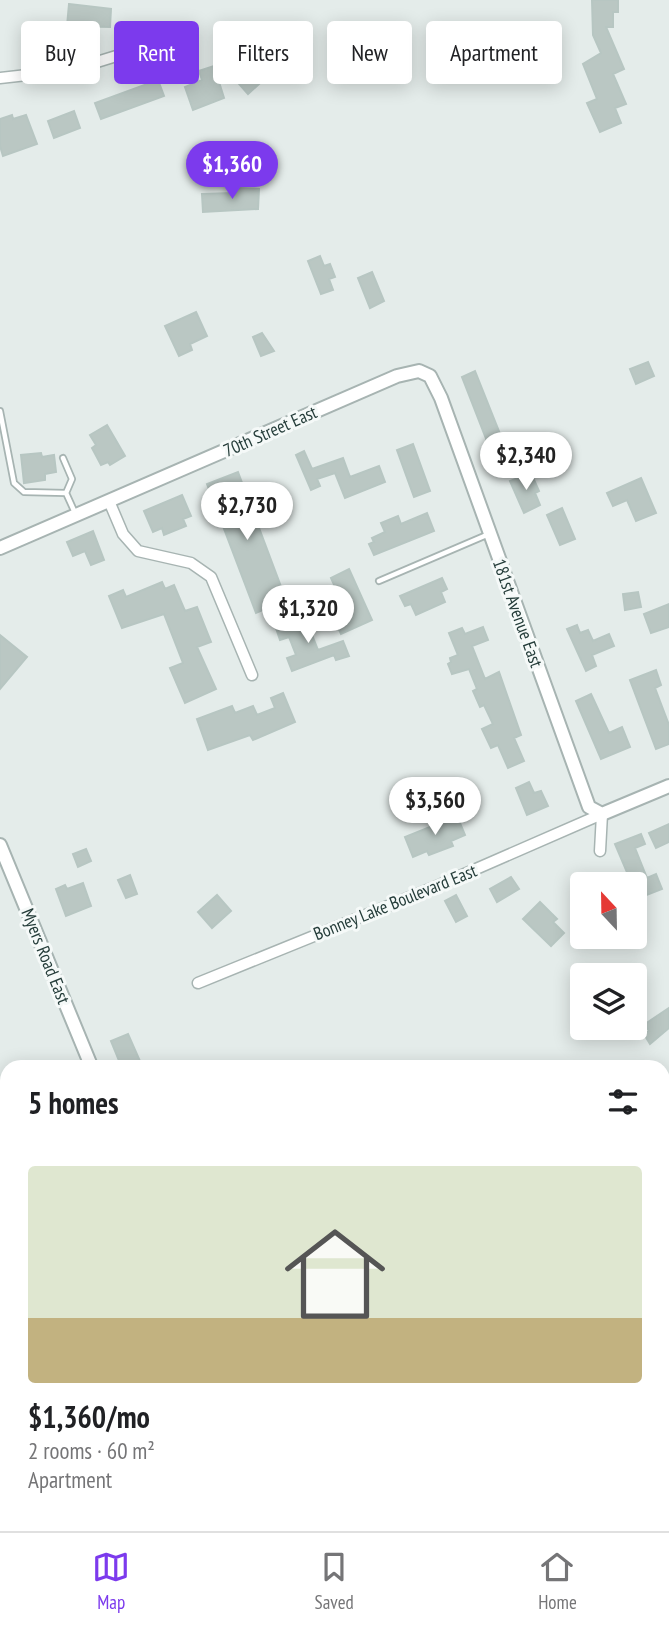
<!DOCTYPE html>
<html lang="en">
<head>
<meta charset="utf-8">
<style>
  body { margin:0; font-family:"PT Sans Narrow",sans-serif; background:#f6f6f6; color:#202124; height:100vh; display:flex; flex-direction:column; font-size:26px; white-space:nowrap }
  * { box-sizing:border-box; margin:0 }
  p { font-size:23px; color:#757577 }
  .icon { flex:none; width:38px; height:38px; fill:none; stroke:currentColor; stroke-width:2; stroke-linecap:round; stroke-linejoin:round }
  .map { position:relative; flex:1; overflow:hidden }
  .panel { position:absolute; left:0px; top:1060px; width:670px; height:471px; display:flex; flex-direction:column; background:#fff; border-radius:21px 21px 0 0; box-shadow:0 4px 18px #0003 }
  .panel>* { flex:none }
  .banner { position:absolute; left:21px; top:21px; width:628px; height:63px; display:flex; gap:14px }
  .needle { width:46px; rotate:338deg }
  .controls { position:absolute; left:570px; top:872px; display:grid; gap:14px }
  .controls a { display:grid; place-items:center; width:77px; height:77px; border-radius:7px; background:#fff; box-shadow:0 4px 18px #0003; font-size:35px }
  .price { position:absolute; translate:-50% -60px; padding:0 16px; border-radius:24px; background:#fff; color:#222; font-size:23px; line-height:46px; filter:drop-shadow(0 2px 4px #0008) }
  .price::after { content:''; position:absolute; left:50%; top:42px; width:21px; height:16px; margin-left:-10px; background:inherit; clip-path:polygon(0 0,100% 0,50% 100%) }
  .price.on { background:#7c3aed; color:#fff }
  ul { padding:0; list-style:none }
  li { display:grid; align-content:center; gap:14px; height:371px; padding:0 28px }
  li span { display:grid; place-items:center; height:217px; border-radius:7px; color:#555 }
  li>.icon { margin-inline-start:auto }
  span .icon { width:126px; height:126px; fill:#fffc; stroke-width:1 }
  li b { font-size:30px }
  h2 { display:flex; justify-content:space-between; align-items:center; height:84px; padding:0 28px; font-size:30px }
  .tag { padding:0 24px; border-radius:7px; background:#fff; box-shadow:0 4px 18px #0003; font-size:24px; line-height:63px }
  .tag.on { background:#7c3aed; color:#fff }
  .tab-bar { display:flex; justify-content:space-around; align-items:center; height:98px; border-top:2px solid #e0e0e0; background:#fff; font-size:19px; color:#757577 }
  .tab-bar a { display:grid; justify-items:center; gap:4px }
  .tab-bar .on { color:#7c3aed }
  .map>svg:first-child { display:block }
  .building { fill:#bac7c3; stroke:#b7c6c2; stroke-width:2 }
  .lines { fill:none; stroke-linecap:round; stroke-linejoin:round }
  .service-casing { stroke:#a7b4b2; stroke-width:8 }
  .minor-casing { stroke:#a7b4b2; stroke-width:13 }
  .tertiary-casing { stroke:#a7b4b2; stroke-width:16 }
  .service { stroke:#fff; stroke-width:4.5 }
  .minor { stroke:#fff; stroke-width:10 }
  .tertiary { stroke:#fff; stroke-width:12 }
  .labels { text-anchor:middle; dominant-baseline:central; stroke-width:6; stroke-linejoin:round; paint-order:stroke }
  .street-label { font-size:18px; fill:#253d3a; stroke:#f5f9f8 }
</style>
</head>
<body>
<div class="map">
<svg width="669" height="1531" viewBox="0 0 669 1531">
  <rect width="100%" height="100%" fill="#e4ecea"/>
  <path class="building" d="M 592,0 L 618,0 L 618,12 L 613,12 L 613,27 L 606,27 L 624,69 L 613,74 L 626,104 L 615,108 L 621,123 L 600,132 L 587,103 L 597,99 L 583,64 L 601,53 L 593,35 Z
    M 69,4 L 111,9 L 110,27 L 67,26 Z
    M 256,47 L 266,58 L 261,63 L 271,73 L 248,94 L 233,77 L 243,67 L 240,63 Z
    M 214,66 L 224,98 L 193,110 L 185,87 L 202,80 L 199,71 Z
    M 158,80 L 164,96 L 101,119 L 95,103 Z
    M 74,111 L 80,128 L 54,138 L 48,121 Z
    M 12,115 L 13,119 L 26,115 L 37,144 L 3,156 L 0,146 L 0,119 Z
    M 235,188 L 259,189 L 258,209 L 203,212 L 202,194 L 234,193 Z
    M 320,256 L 324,266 L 330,264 L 335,277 L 329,279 L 333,290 L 321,294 L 308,261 Z
    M 372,272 L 384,301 L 370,308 L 358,278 Z
    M 196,312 L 207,336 L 190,344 L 192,350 L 179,356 L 165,326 Z
    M 262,333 L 274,351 L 261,356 L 253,337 Z
    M 648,362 L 654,376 L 636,384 L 630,369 Z
    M 475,371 L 506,449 L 492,454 L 462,377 Z
    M 107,425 L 125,456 L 110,465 L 108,462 L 101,465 L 92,448 L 96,445 L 90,435 Z
    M 413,444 L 430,491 L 414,497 L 397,450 Z
    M 304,451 L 312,469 L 343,458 L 350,477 L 379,466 L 385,482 L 345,498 L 335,473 L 317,479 L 320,486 L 311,490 L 296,455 Z
    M 41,453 L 42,457 L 54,455 L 56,472 L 45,474 L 45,480 L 24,483 L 21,455 Z
    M 238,472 L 286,600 L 256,613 L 207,484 Z
    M 531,473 L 539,491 L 535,493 L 540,505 L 524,513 L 510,481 Z
    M 641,478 L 656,513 L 636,521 L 627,500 L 613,506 L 607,493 Z
    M 182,495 L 191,516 L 183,519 L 186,526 L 164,535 L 162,528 L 153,532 L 144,511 Z
    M 562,508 L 575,539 L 560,545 L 547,515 Z
    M 427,513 L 434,531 L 374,555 L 369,544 L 374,542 L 372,538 L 385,532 L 381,523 L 398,516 L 401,524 Z
    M 93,531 L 104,560 L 91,565 L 85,551 L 73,556 L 67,542 Z
    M 349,569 L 372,620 L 341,634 L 329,608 L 340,598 L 331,578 Z
    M 442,578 L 447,589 L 441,592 L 445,602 L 416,615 L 411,604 L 405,606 L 400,596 Z
    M 162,582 L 165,589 L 174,585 L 185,611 L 197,607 L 211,642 L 197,647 L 216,689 L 185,703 L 170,668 L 183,663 L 164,614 L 122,628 L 109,596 L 123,590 L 126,597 Z
    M 638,592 L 641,607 L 625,610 L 623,594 Z
    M 669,604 L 669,627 L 651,633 L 644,614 Z
    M 305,617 L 318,650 L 343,641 L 349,656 L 336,660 L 334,655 L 292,671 L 287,658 L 296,655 L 289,637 L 280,640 L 276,628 Z
    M 577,625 L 580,633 L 588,630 L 593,641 L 609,634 L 614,646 L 592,655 L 596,666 L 586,671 L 567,629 Z
    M 483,627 L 488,640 L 472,646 L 485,679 L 499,672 L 521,735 L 514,738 L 524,761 L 508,768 L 498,745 L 491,748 L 482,729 L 493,724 L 484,705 L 480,707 L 473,691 L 477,689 L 469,669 L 452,674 L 448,664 L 451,662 L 450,658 L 458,655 L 449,633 L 462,628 L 465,634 Z
    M 0,635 L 27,657 L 0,689 Z
    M 656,670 L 661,685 L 655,688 L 669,725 L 669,744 L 656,749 L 630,680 Z
    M 283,693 L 295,722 L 253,740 L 250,735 L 208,750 L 197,719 L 232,706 L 235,713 L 253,706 L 257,715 L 275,708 L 271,698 Z
    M 591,694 L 609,733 L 622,727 L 630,747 L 601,759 L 576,701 Z
    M 529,782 L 534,793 L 541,791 L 548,806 L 527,815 L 516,788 Z
    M 457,816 L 465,835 L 451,841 L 453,846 L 429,855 L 427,851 L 413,857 L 405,837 Z
    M 669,824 L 669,842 L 656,848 L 649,833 Z
    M 641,834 L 645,844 L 635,848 L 647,878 L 656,874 L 662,889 L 639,898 L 635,884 L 632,884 L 615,844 Z
    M 86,849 L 91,861 L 78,867 L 73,854 Z
    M 130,875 L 137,894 L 126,898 L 118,880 Z
    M 511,877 L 519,889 L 497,902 L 490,889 Z
    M 83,883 L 91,906 L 66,916 L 56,889 L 65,885 L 67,889 Z
    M 217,895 L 231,911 L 212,928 L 198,912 Z
    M 456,895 L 467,916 L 456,922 L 445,901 Z
    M 540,902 L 557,919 L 553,922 L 564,933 L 551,946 L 523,919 Z
    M 669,1008 L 669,1028 L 650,1044 L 644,1034 L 649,1031 L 645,1024 Z
    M 128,1034 L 143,1068 L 122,1068 L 111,1041 Z"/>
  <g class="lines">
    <defs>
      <path id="service" d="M 0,411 L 14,483 L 24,492 L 66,493 L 76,515
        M 63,458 L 72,479 L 66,493
        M 379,581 L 489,534"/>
      <path id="minor" d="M 0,78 L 71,70 L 181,36
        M 109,501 L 123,534 L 138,551 L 191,563 L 211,577 L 252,675
        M 198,983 L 437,886 L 602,814 L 600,851
        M 663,1202 L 669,1199
        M 663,1335 L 669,1348
        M 663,1472 L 669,1469
        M 348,1531 L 364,1524"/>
      <path id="tertiary" d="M 0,548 L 397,376 L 419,371 L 430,376 L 441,398 L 589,807 L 602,814 L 669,786
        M 0,845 L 92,1068
        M 280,1524 L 283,1531"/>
    </defs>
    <use href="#service" class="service-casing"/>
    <use href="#minor" class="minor-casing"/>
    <use href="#tertiary" class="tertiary-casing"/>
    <use href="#service" class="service"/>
    <use href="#minor" class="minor"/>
    <use href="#tertiary" class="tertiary"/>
  </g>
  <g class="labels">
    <g class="street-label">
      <text transform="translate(270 431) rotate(-24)">70th Street East</text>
      <text transform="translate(518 613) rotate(70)">181st Avenue East</text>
      <text transform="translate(395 902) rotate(-22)">Bonney Lake Boulevard East</text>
      <text transform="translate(46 956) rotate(68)">Myers Road East</text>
    </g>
  </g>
</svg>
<div class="controls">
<a><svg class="needle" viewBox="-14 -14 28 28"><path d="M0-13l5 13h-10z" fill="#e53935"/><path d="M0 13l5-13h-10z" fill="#757577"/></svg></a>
<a><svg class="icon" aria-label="layers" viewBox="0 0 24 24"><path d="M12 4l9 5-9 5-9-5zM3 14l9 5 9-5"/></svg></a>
</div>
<b class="price on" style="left:232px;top:201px">$1,360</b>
<b class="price" style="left:526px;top:492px">$2,340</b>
<b class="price" style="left:247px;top:542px">$2,730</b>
<b class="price" style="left:308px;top:645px">$1,320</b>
<b class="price" style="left:435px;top:837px">$3,560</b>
<div class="banner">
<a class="tag">Buy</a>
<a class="tag on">Rent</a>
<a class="tag">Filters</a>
<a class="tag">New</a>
<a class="tag">Apartment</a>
</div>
<section class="panel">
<h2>5 homes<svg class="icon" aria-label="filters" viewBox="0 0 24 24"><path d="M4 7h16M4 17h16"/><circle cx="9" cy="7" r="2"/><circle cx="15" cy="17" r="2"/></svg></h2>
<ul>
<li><span style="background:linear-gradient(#dfe7d0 70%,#c2b280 0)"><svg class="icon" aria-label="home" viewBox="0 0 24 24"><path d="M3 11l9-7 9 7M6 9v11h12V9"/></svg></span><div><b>$1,360/mo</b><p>2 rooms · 60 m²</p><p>Apartment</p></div></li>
</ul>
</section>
</div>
<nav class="tab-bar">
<a class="on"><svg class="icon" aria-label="map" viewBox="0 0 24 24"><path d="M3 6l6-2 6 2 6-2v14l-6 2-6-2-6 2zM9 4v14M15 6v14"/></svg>Map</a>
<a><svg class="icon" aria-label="saved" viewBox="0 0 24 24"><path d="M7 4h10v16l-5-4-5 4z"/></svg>Saved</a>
<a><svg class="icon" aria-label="home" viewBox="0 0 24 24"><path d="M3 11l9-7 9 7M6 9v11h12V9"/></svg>Home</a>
</nav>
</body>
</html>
